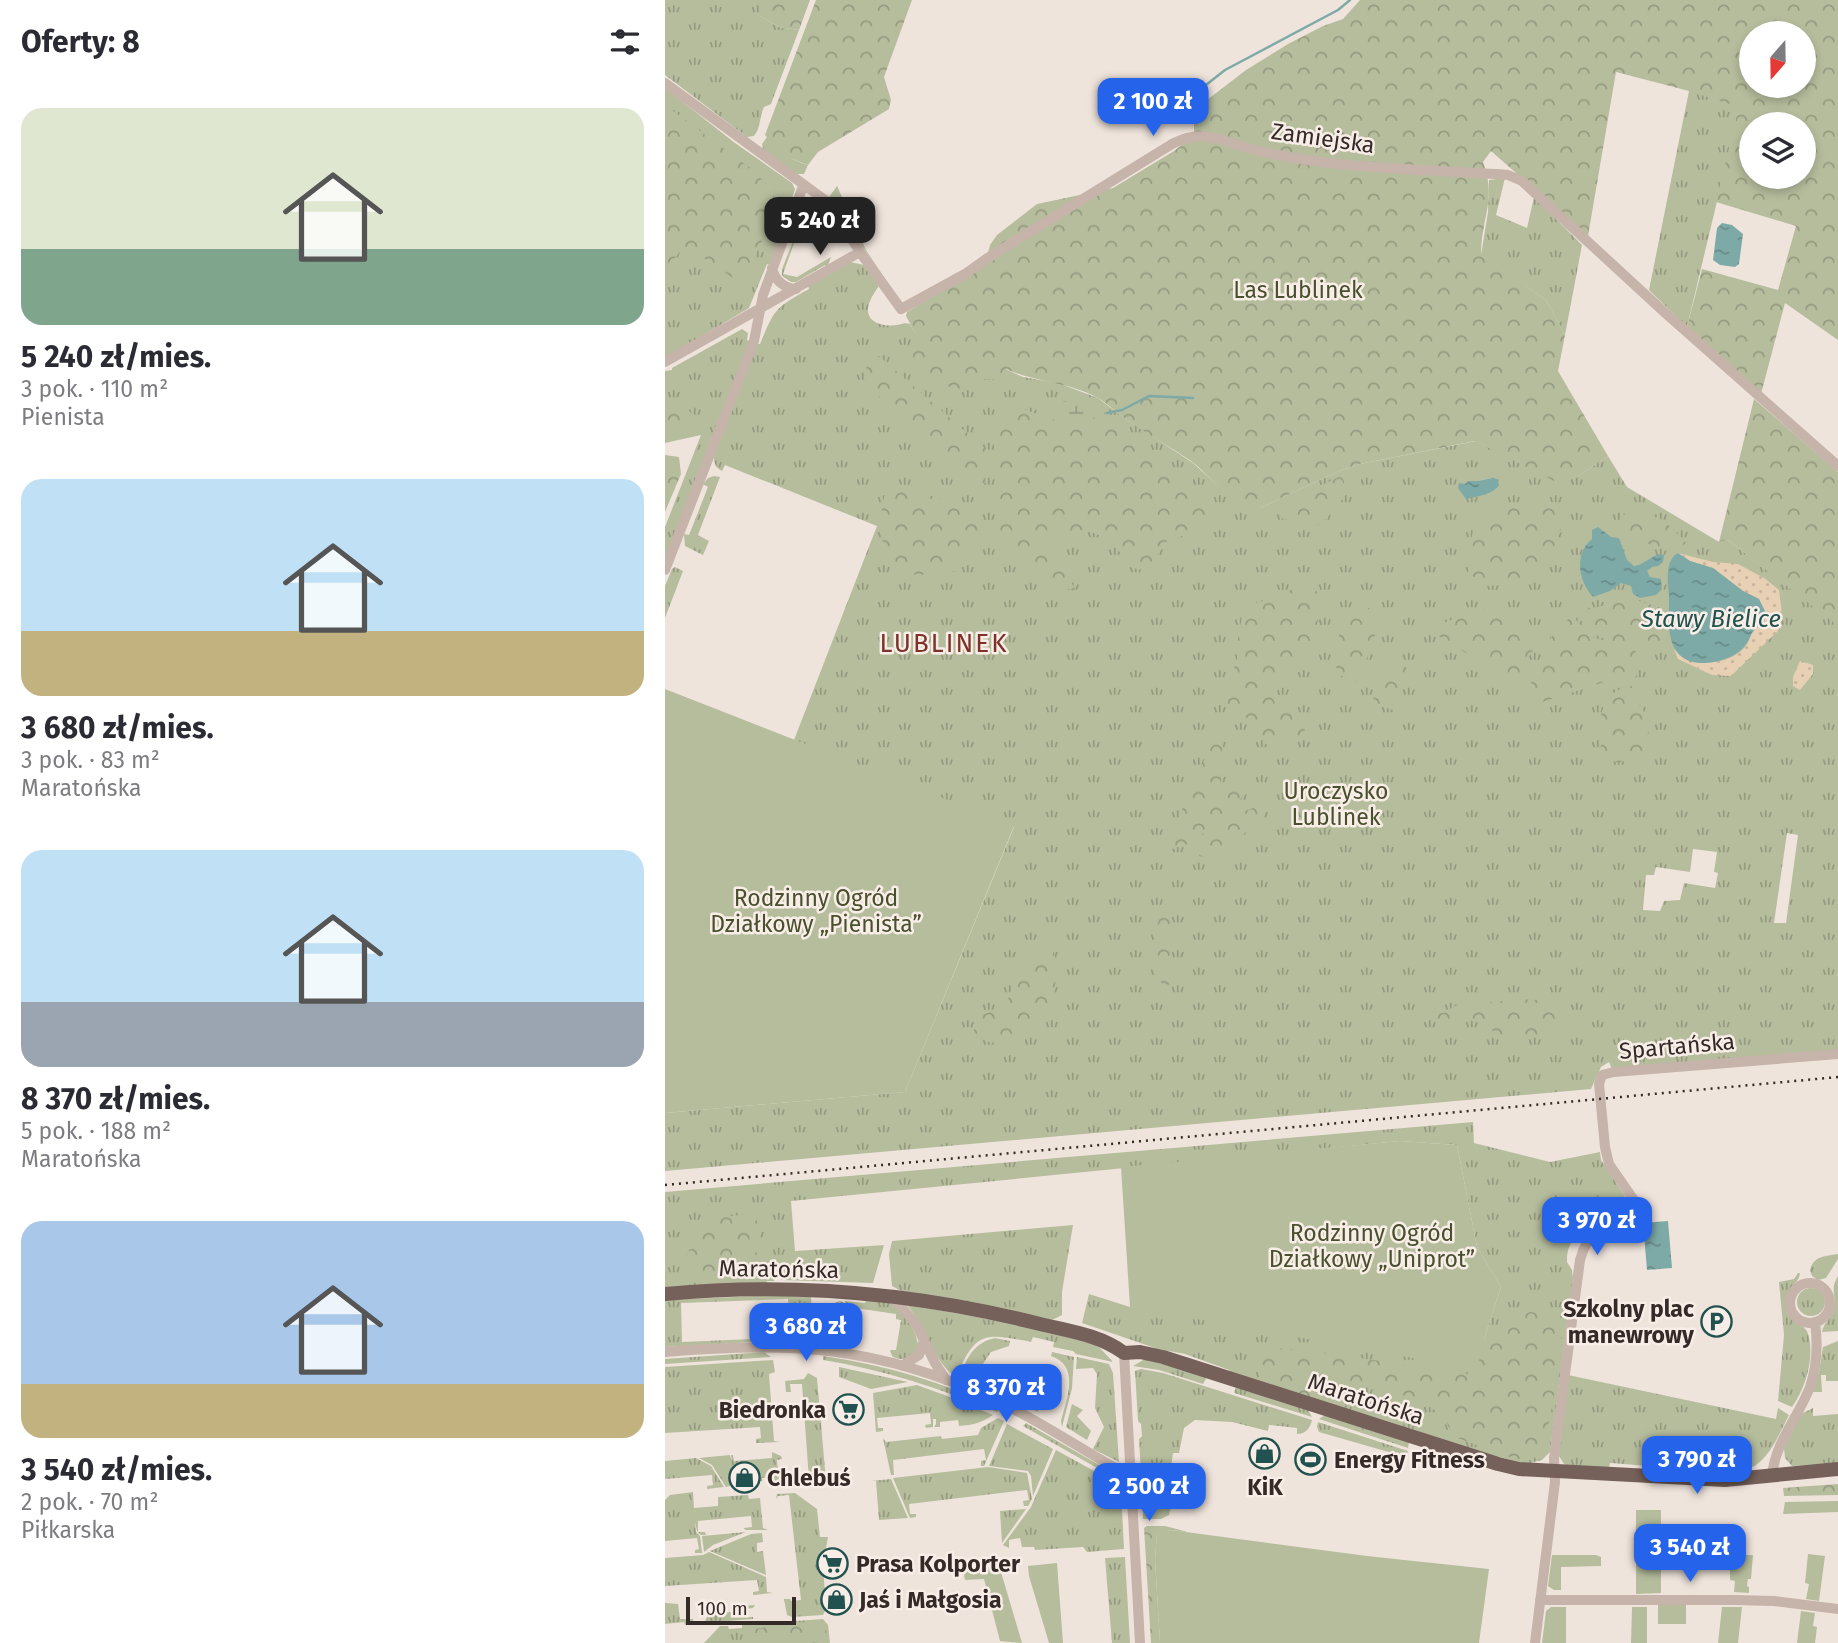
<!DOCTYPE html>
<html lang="pl">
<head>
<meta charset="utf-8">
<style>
  body { margin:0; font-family:"Fira Sans",sans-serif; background:#f2f2f3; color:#2b2b33; height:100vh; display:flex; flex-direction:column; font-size:26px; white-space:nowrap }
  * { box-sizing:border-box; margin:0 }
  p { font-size:23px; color:#7c7c81 }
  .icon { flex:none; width:38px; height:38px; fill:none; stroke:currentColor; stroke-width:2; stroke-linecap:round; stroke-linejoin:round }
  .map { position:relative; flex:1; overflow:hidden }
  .side { display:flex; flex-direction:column; background:#fff; width:665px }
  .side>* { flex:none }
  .needle { width:46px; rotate:200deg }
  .buttons { position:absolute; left:1074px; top:21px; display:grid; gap:14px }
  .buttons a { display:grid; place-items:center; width:77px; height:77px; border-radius:50%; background:#fff; box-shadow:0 4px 10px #0003; font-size:35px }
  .scale { position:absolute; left:21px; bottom:18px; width:110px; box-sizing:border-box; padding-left:7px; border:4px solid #342a28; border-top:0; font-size:19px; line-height:24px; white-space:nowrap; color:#342a28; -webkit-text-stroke:5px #f8eee7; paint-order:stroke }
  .price { position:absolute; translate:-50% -60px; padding:0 16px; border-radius:14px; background:#2563eb; color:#fff; font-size:23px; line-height:46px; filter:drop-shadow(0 2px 4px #0008) }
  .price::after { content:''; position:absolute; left:50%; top:42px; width:21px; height:16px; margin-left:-10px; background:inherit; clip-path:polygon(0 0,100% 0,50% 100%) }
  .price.selected { background:#222; color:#fff }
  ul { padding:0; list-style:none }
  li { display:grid; align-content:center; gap:14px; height:371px; padding:0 21px }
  li span { display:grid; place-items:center; height:217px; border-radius:21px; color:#555 }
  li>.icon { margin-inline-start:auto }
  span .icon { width:126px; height:126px; fill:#fffc; stroke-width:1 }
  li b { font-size:30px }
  h2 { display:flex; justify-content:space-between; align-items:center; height:84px; padding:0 21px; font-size:30px }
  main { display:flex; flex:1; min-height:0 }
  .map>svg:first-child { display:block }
  .grass { fill:url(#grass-tufts); fill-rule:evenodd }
  .forest { fill:url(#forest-crowns); fill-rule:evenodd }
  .wetland { fill:url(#wetland-marsh) }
  .sand { fill:url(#sand-dots) }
  .garden { fill:#b6bd9d }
  .water { fill:url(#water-ripples) }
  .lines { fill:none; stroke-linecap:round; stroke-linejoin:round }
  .stream { stroke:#7daaa7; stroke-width:2.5 }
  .minor { stroke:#c6b3a9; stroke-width:10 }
  .major { stroke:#75605a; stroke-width:14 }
  .rail { stroke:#342a28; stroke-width:2.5; stroke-dasharray:2 5; stroke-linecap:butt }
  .labels { text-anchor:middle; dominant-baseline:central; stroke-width:5; stroke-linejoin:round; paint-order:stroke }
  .street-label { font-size:23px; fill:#342a28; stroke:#f8eee7 }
  .park-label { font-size:23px; fill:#48502e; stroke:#f8eee7 }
  .poi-label { font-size:23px; font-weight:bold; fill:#342a28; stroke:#f8eee7; text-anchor:start }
  .water-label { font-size:24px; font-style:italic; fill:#21524f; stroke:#f8eee7 }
  .quarter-label { font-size:26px; letter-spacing:2px; fill:#7c3228; stroke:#f8eee7 }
</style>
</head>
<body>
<main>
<section class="side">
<h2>Oferty: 8<svg class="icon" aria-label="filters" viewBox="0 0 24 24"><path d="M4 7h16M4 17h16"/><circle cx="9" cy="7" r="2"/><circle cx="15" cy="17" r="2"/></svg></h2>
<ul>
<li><span style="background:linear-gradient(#dfe7d0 65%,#7fa58c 0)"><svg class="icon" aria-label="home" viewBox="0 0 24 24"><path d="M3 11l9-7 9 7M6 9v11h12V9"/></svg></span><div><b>5 240 zł/mies.</b><p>3 pok. · 110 m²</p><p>Pienista</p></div></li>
<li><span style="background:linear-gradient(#bfe0f5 70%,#c2b280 0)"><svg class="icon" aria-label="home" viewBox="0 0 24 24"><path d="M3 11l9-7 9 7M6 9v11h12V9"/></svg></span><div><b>3 680 zł/mies.</b><p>3 pok. · 83 m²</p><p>Maratońska</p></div></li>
<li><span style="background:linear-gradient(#bfe0f5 70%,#9aa5b1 0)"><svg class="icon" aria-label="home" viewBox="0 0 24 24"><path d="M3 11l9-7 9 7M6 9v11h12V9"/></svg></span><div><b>8 370 zł/mies.</b><p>5 pok. · 188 m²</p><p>Maratońska</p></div></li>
<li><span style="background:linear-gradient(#a9c7e8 75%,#c2b280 0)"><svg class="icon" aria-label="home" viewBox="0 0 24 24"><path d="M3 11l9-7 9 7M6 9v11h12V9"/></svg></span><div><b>3 540 zł/mies.</b><p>2 pok. · 70 m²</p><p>Piłkarska</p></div></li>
</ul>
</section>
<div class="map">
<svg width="1173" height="1643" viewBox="0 0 1173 1643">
  <defs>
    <pattern id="grass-tufts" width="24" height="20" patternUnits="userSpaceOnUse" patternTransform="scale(1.75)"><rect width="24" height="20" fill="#b6bd9d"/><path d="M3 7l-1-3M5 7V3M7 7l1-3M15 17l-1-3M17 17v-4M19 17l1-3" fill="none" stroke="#959a80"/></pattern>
    <pattern id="forest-crowns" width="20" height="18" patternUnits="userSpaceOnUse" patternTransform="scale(1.75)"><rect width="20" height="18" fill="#b6bd9d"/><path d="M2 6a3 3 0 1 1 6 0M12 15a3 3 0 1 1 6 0" fill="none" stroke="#959a80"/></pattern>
    <pattern id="wetland-marsh" width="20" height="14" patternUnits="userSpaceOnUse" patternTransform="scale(1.75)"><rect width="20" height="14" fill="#b6bd9d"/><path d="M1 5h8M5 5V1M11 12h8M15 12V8" fill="none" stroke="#959a80"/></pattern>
    <pattern id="sand-dots" width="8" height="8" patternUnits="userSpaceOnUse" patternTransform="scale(1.75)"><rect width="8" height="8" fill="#e8d0b5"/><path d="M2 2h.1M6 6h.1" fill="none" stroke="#c8b39c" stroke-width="1.8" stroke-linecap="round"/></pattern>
    <pattern id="water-ripples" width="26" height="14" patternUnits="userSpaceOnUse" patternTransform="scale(1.75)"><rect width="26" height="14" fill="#7daaa7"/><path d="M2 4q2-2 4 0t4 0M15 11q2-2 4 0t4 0" fill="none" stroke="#678b88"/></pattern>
  </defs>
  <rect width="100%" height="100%" fill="#efe4dc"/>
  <path class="grass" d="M 0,0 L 95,0 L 95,16 L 114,27 L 134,30 L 106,104 L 99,107 C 94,117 96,128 89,136 L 82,137 L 0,75 Z
    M 1046,0 L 1087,33 L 1087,55 L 1022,327 L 984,290 L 1024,91 Z
    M 0,88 L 70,143 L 127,183 L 130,189 L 105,265 L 102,264 L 84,308 L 0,358 Z
    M 102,137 C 120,154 117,156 143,165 L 139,174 L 131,174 L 98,149 L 97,144 Z
    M 840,178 L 831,215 L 862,228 L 869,197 L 917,245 L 900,335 L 881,300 L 816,255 L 823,212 L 824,180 Z
    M 172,186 L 201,250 L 236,303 L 164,197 Z
    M 144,201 L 156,203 L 160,206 L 159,212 L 155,213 L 142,207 L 118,274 L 132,277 L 166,257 L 162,268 L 160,265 L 131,282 L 126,282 L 117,276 L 117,269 Z
    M 185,262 L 199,265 L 214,286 C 211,290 207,296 205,301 C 195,325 224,329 240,323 L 245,324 L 258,346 L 340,369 L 358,377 L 393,383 L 433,398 L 458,417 L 528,463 L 558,490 L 595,508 L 674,471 L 695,464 L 811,441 L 893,482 L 915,475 L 943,456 L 962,487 L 1054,542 L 1063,540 L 1173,624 L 1173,1051 L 947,1069 L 944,1062 L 936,1067 L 926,1089 L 0,1171 L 0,1113 L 240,1092 L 349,827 L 129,740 L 212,526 L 60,465 L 57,471 C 51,468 49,464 49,457 L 92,344 L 95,344 C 110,308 110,308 144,289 L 143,286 ZM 1122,833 L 1133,835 L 1121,923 L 1109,923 ZM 1028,849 L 1052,852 L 1049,872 L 1053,873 L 1050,888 L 1019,883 L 1015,900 L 999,901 L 995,911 L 978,910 L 981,875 L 989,875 L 991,867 L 1025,872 Z
    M 77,329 L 83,333 L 82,340 L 85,341 L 0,560 L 0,527 L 36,435 L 0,443 L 0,371 L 7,370 L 7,368 Z
    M 49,476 L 55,477 L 33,535 L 44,541 L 38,555 L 20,546 L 19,534 L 24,535 L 43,487 L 38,484 L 43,478 Z
    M 10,567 L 18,571 L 0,618 L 0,586 L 7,569 Z
    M 808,1122 L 809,1143 L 885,1162 L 935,1152 L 936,1160 L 960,1196 L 958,1202 C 947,1211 911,1235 905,1245 C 902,1251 902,1257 902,1262 L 907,1270 L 908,1278 L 885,1452 L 877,1460 L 861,1464 L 805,1449 L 722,1421 L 574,1378 L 564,1370 L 520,1354 L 493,1349 L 417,1323 L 424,1294 L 465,1307 L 819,1339 L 836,1287 L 812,1247 L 792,1145 L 735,1141 L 126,1201 L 130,1251 L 219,1245 L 208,1283 L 116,1280 L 116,1278 L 110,1277 L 109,1281 L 102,1281 L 101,1283 L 0,1288 L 0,1192 Z
    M 408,1225 L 397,1292 L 397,1315 L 387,1320 L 236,1291 L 227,1286 L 224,1254 L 227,1241 Z
    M 1173,1254 L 1173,1259 L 1161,1278 L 1153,1280 L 1147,1276 L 1145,1270 C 1148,1256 1161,1256 1173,1254 Z
    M 1133,1273 L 1135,1273 C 1134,1280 1131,1282 1127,1287 C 1111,1309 1130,1317 1142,1331 C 1151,1354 1141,1388 1127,1407 L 1113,1401 L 1119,1335 L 1114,1282 L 1129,1279 Z
    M 1173,1276 L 1173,1331 L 1157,1332 C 1158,1324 1165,1320 1168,1312 C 1173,1297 1164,1291 1173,1276 Z
    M1132 1302a14 14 0 1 1 28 0a14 14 0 1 1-28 0Z
    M 119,1295 L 146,1296 L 149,1342 L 120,1338 L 126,1338 L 123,1299 L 16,1303 L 17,1342 L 112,1338 L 109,1341 L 0,1347 L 0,1300 Z
    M 201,1300 C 208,1301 218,1300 224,1302 C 238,1307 255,1336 253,1349 C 245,1357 238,1363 227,1356 L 225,1350 L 231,1350 L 236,1320 L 231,1319 L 231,1314 L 170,1305 L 169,1310 L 161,1309 L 156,1339 L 161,1340 L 159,1343 L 154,1342 L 152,1317 L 157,1311 L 156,1321 C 159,1309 163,1305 175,1301 L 180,1303 L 180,1301 L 200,1303 Z
    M 241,1304 L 360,1326 L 426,1343 L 435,1348 L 448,1362 L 411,1354 L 408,1351 L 388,1347 L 389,1342 L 368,1337 L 366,1342 C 320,1333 311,1330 291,1377 C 266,1360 262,1326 241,1304 Z
    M 330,1338 L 345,1341 L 344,1346 L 326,1352 L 310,1376 L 306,1378 L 297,1375 C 300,1357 311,1342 330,1338 Z
    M 1173,1341 L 1173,1381 L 1161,1381 L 1161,1375 L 1156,1375 L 1157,1392 L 1148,1392 L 1154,1372 L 1158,1347 Z
    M 99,1352 L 106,1357 L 0,1364 L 0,1359 Z
    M 387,1352 L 409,1357 L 407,1388 L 397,1427 L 396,1421 C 401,1400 416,1366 386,1356 Z
    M 158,1356 C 220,1365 278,1382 335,1409 L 332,1412 C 275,1388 219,1370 158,1360 Z
    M 412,1357 L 444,1364 L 448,1373 L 454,1462 L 428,1449 L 439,1427 L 430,1408 L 432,1374 L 428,1368 L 411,1369 Z
    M 480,1359 L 542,1377 L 538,1384 L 494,1370 L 468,1366 Z
    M 108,1360 L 110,1372 L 104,1374 L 109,1441 L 115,1442 L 91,1443 L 91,1439 L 96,1438 L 95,1427 L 0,1433 L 0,1367 Z
    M 174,1367 L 243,1382 L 206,1389 L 174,1377 Z
    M 476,1369 L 498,1373 L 647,1420 C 645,1428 641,1434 632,1434 L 632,1428 L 604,1425 L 603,1431 L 567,1422 L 530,1420 L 519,1428 L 514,1453 L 508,1453 L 503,1487 L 477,1491 L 474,1439 L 477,1436 L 476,1424 L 473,1421 L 470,1371 Z
    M 143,1373 L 152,1378 L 161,1481 L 132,1482 L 129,1475 L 132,1475 L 133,1480 L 144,1479 L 137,1384 L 125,1384 L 126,1392 L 121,1392 L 120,1381 L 139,1379 Z
    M 903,1375 L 1111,1419 L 1113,1408 L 1124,1415 C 1115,1432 1107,1454 1091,1465 C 1075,1477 971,1464 945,1463 L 944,1468 L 905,1466 L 899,1464 L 894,1456 Z
    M 340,1380 L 377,1391 L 373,1412 L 331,1390 L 332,1386 L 338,1387 Z
    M 252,1385 L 293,1400 L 290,1404 L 294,1401 L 328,1415 C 316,1423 308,1425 294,1426 L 293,1420 L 275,1422 L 275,1427 L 269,1427 L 271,1424 L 271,1419 L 268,1419 L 268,1427 L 261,1428 L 260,1425 L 266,1424 L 265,1413 L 212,1418 L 213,1428 L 218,1428 L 218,1431 L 211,1432 L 208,1393 Z
    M 571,1386 L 643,1410 L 647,1417 L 569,1393 Z
    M 407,1404 L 418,1410 L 412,1416 L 426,1431 L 422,1440 L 401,1427 Z
    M 1148,1408 L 1148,1416 L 1173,1414 L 1173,1464 L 1127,1466 L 1120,1458 L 1119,1448 L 1136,1414 Z
    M 660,1415 L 744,1442 L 743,1448 L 654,1419 Z
    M 333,1418 L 339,1421 L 319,1466 L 316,1466 L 316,1461 L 321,1460 L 319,1449 L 228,1460 L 229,1475 L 226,1475 L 218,1438 L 221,1442 L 276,1436 L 277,1439 L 313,1435 L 316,1428 Z
    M 653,1422 L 743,1451 L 741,1457 L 654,1432 L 652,1427 Z
    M 361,1423 L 450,1474 L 455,1478 L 455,1481 L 358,1426 Z
    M 342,1424 L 388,1449 L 368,1496 L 366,1476 L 363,1471 L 324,1466 Z
    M 391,1450 L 449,1482 L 456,1490 L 459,1549 L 422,1552 L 418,1547 L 370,1550 L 369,1547 L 357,1547 L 355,1538 L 344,1540 L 344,1548 L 338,1545 L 366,1507 Z
    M 107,1452 L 116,1456 L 117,1459 L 112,1460 L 114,1480 L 119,1480 L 108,1482 L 108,1477 L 97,1478 L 97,1481 L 86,1482 L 86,1485 L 83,1485 L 81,1473 L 73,1476 L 73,1485 L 66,1486 L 65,1480 L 65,1486 L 61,1487 L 47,1465 L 34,1458 L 65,1455 L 67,1463 L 66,1455 L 68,1455 L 69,1461 L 107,1458 Z
    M 31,1458 L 46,1466 L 59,1487 L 42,1489 L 42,1486 L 48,1485 L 47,1475 L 0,1479 L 0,1461 Z
    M 323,1467 L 362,1473 L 367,1499 L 363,1506 L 359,1506 L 358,1501 L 364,1500 L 362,1490 L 244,1504 L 245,1514 L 251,1514 L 251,1517 L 245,1518 L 228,1478 Z
    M 226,1479 L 243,1518 L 214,1520 L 211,1481 L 206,1481 Z
    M 503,1489 L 501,1505 L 506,1506 L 504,1515 L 496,1519 L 478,1519 L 478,1494 Z
    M 28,1492 L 29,1508 L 53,1506 L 53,1497 L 83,1495 L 84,1499 L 95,1498 L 98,1528 L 103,1530 L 80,1530 L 79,1528 L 87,1527 L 86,1516 L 33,1521 L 33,1532 L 40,1532 L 41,1535 L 36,1535 L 32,1531 L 30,1522 L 31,1532 L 35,1536 L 37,1553 L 30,1553 L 30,1550 L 34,1549 L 32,1538 L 0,1541 L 0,1500 L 5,1495 Z
    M 130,1493 L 152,1509 L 155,1537 L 163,1537 L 158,1566 L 161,1609 L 158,1615 L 127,1617 L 122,1615 L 119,1599 L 125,1599 L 126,1601 L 136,1600 L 124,1495 L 113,1496 L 111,1499 L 112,1494 Z
    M 361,1509 L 337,1543 L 335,1511 Z
    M 81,1532 L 48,1545 L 39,1552 L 37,1536 Z
    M 97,1533 L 98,1542 L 92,1543 L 92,1552 L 98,1551 L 101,1575 L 45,1551 L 86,1534 Z
    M 44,1552 L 101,1577 L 102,1592 L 108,1593 L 88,1595 L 88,1592 L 94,1591 L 92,1580 L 0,1586 L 0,1558 L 38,1555 Z
    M 460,1557 L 465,1643 L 447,1643 L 440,1558 Z
    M 0,1603 L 13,1604 L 15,1619 L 28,1619 L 29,1624 L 20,1625 L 19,1622 L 0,1624 Z
    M 90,1605 L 88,1608 L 81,1609 L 82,1617 L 88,1617 L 88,1619 L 39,1623 L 43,1615 L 52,1609 L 53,1613 L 76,1611 L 77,1606 Z
    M 158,1619 L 163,1625 L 165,1643 L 39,1643 L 55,1626 L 63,1626 L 64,1629 L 77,1628 L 77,1625 Z"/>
  <path class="forest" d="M 95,0 L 145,0 L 134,30 L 114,27 L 95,16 Z
    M 151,0 L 247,0 L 219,77 L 226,100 L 224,109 L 153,152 L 143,165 L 117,155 L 100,135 Z
    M 695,0 L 1173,0 L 1173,340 L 1120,303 L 1096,394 L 1022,327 L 1037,269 L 1113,290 L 1131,226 L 1051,202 L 1074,107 L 1024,91 L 951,72 L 923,236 L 826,151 L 818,162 C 832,199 816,219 816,254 L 881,300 L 900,335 L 893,371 L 943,456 L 915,475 L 893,483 L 810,441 L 695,464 L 674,471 L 595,508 C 571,511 544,474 526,461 C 504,446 480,433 458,417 C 450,411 442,403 433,398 C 404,382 370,382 341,369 L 340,380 L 320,379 L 296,389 L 285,387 L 273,380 L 267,381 L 257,377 L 234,356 L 241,347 L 257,346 L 241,316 L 242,312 L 320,264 L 325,245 L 332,235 L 372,204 L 448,188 L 509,151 L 529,135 L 529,110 L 581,70 L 623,44 L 658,26 L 678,19 ZM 1087,33 L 1139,33 L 1139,86 L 1087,86 ZM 1087,124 L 1139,124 L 1139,177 L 1087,177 Z
    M 0,105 L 84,167 L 107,189 L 112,207 L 88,261 L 75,283 L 26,249 L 17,249 L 0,271 Z
    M 214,356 L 324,452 L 320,483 L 316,487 L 206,389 L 199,376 L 204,358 Z
    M 1089,399 L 1173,472 L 1173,626 L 1063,540 L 1054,542 Z
    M 0,406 L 20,406 L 33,421 L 12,436 L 0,439 Z
    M 350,407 C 367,411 385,420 402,422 C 416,425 432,422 445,425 C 456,428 468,439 477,446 C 497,458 551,492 541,519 C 535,535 519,536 505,538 C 495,548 490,561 478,570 C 475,569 471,569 467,568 C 461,565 458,556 454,551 C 436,529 402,521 383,545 L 412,592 L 398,587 L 356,552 L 334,537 L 332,514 L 333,474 L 328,438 L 334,414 Z
    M 0,455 L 14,457 L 16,474 L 0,512 Z
    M 676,476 C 690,495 665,515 652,526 L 615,518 L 615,505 Z
    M 227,483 L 243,486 L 263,495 L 299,505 L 314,520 L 314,538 L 311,549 L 303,554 L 294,571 C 274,573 226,583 219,557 C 217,548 218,538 217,529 C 216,511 215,499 227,483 Z
    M 886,502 L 896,506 C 897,516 894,523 896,532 C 890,538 890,546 888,554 C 884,569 869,578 855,583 L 852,580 L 839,585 L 821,586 L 803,573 C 806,534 804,514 846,503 L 857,510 Z
    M 966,510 L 974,512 L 977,526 L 985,529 L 992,516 L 1009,530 L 1021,543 L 1007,553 L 971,539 L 955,526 L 956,515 Z
    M 644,582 L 658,599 L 650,632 L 642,652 L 623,661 L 619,677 L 608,700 L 641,720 L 639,735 L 616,745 L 602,745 L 589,730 L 579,714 L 559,705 L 563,684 L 572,660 L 573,638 L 579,606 L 606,599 Z
    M 962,597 L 996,608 C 996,621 1000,637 992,648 C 974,650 940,642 925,631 C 919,627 916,619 911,613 L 917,606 L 928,609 Z
    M 696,604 L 713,613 L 714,630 L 708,638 L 698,671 L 691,682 L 674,675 L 669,661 L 674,635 L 684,611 Z
    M 824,608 L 841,611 L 857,625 L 872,630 C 873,645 869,651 859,662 C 860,673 858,680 850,688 L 839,684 L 820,665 L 764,630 L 799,614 Z
    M 908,616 L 924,636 L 971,651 L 974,666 L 970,678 L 945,680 L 874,703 L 861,703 L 861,696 C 874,665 878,636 908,616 Z
    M 730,657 L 739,663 L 744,674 L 728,710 L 709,703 C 706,687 715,665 730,657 Z
    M 968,686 L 972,691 L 972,704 L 977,707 L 980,715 L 978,724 L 984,730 L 979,755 L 975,753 C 961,763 954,764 939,759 C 931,731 931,689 968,686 Z
    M 558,728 C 560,748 554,767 556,788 L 577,782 L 578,793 L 573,806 L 577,812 L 588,808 L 603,797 L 599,816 L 584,828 L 566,850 L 548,858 L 534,856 L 539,833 L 526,843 L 504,850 C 516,807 533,766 558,728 Z
    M 500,906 L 506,908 L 508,933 L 506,963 L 510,979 L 505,985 L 497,984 C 494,979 490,973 488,968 C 484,954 492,919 500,906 Z
    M 388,945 C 394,976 391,988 382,1019 L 327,1043 L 316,1039 L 309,1031 L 309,1018 L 341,1006 L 347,987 L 373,950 Z
    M 855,999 L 888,1001 L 901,1007 L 901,1020 L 892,1031 L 872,1037 L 855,1039 L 836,1038 L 821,1025 L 805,1020 L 792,1025 L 749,1016 L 749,1010 L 758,1007 L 778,1013 L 790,1006 Z
    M 90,1213 L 95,1235 L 89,1243 L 89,1250 L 109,1271 L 96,1276 L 76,1256 L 64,1272 L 32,1276 L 21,1255 L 31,1244 L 27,1233 L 37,1220 Z
    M 865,1312 L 898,1316 C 895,1361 888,1405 879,1449 L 866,1460 L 850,1459 L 787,1436 L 779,1415 L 752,1400 L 712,1386 L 681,1387 L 670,1405 L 597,1381 L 591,1366 L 593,1357 L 604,1348 L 628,1349 L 724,1362 L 789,1375 L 803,1374 L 845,1320 Z
    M 1173,1484 L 1173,1495 L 1119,1496 L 1118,1488 Z
    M 482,1526 L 500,1526 L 523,1532 L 506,1530 L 492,1534 L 490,1559 L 495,1643 L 486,1643 L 479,1528 Z
    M 155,1621 L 161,1626 L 162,1643 L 133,1643 L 132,1639 L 101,1642 L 88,1642 L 80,1639 L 80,1630 Z"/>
  <path class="wetland" d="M 399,401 L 433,408 L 445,416 L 438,420 L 384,413 Z"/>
  <path class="sand" d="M 1013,553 L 1048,562 L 1073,564 L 1099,578 L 1114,590 L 1117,613 L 1113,631 L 1066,676 L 1047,675 L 1013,659 L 1009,649 C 1027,667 1061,667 1079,648 C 1089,637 1081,633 1099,623 L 1094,599 L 1078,591 L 1048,568 L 1025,561 Z
    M 1135,661 L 1148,665 L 1148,674 L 1135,690 L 1128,686 L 1128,677 Z"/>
  <path class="garden" d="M 0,689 L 349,826 L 240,1092 L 0,1113 Z
    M 735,1141 L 792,1145 L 812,1247 L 836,1287 L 819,1339 L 797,1367 L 465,1307 L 456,1167 Z
    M 1173,1501 L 1173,1512 L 1118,1514 L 1120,1502 Z
    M 971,1510 L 996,1510 L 996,1593 L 971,1594 Z
    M 506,1530 L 702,1556 L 824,1569 L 814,1643 L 495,1643 L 490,1559 L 492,1533 Z
    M 1143,1554 L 1160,1556 L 1154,1601 L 1141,1599 L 1144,1584 L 1140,1583 Z
    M 887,1555 L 931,1555 L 936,1557 L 936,1566 L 896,1567 L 896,1590 L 889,1590 L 883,1586 Z
    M 1065,1555 L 1088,1555 L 1086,1579 L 1083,1579 L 1082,1586 L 1084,1587 L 1084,1593 L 1069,1592 L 1070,1581 L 1065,1580 Z
    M 392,1563 L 398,1643 L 384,1643 L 364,1576 L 363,1566 Z
    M 334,1568 L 336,1572 L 357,1643 L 335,1641 L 319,1579 L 300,1580 L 299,1575 L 303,1570 Z
    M 1019,1604 L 1021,1605 L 1021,1624 L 993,1624 L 993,1605 Z
    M 886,1607 L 901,1607 L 901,1643 L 877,1643 L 881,1611 Z
    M 967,1607 L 982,1607 L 982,1643 L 966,1643 Z
    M 1057,1607 L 1077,1607 L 1073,1643 L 1053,1643 Z
    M 1136,1611 L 1150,1613 L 1148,1626 L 1152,1627 L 1150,1643 L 1132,1643 Z"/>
  <path class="water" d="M 1057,223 L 1067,225 L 1078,234 L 1074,264 L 1070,267 L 1055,265 L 1048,260 L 1052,228 Z
    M 828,478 L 832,479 L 834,485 C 828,495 812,496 801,499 L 793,488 L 794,483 L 800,484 L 803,481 L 814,481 Z
    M 933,527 L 946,537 L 954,538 L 962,560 L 969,566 L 974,565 L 993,554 L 999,555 L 998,562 L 993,566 L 987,567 L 982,571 L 985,577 L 996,579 L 996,590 L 991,595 L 975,598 L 968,594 L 966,586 L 956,583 L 945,591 L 928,597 C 913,581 909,553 927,539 L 927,530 Z
    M 1013,553 L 1025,561 L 1048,568 L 1078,591 L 1094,599 L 1101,613 L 1099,623 C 1083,632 1088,636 1079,647 C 1070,658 1048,664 1034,663 C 999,660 1004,622 1004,598 C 1003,584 999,560 1013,553 Z
    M 1003,1221 L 1007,1268 L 982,1270 L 978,1223 Z"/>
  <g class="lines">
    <path class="stream" d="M 527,96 L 560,70 L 673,10 L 685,0
      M 442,413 L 457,410 L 484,396 L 528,398"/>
    <path class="minor" d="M 0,83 L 164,203 L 195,252 L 236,309 L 300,274 L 321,259 L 507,144 C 539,127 558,142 590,150 C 673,170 759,169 843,175 L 857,181 L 997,310 L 1173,466
      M 107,268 C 110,280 118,288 131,289
      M 0,362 L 195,252
      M 0,570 L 89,341 L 98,295 L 138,186
      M1125 1303a20 20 0 1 1 40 0a20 20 0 1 1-40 0Z
      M 227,1296 L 251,1324 L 270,1363 L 281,1380
      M 0,1352 C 124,1341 213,1346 328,1399 C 372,1419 412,1447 454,1470 L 465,1472
      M 459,1353 L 475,1643
      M 238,1365 L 254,1355 L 259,1341
      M 1107,1476 C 1110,1442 1133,1418 1145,1387 C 1152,1366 1153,1344 1150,1322
      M 875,1600 L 1068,1600 L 1109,1601 L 1173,1609
      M 870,1643 L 890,1482 L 889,1458 L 915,1260 C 923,1229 945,1216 969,1200 L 944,1164 L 940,1147 L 934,1084 L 937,1075 L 949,1072 L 1173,1054"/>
    <path class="major" d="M 0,1294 C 126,1282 252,1293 375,1324 C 404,1331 435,1335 459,1353 L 475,1352 L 498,1357 L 833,1464 L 854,1469 L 1060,1480 L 1173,1469"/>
    <path class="rail" d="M 0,1185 L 1173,1077"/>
  </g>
  <defs>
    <symbol id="parking-ring" viewBox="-11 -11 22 22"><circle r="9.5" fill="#f8eee7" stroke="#21524f" stroke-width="1.5"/><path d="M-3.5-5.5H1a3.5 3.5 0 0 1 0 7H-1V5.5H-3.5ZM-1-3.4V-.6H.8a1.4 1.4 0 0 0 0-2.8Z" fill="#21524f"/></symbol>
    <symbol id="supermarket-ring" viewBox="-11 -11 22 22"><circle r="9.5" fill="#f8eee7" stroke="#21524f" stroke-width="1.5"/><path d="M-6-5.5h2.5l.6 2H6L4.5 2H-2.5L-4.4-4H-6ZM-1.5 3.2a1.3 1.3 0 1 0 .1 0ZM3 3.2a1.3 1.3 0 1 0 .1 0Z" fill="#21524f"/></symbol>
    <symbol id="shop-ring" viewBox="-11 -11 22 22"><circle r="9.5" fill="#f8eee7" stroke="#21524f" stroke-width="1.5"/><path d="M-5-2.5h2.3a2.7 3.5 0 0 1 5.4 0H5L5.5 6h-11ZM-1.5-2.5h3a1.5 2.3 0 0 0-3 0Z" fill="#21524f"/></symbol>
    <symbol id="stadium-ring" viewBox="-11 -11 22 22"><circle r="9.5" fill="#f8eee7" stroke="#21524f" stroke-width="1.5"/><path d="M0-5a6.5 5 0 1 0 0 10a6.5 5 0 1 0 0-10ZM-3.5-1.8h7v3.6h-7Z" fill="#21524f"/></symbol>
  </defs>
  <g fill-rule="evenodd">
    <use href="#parking-ring" x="1034" y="1304" width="35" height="35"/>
    <use href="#supermarket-ring" x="166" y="1392" width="35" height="35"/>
    <use href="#shop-ring" x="582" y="1436" width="35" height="35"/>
    <use href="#stadium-ring" x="628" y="1442" width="35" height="35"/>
    <use href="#shop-ring" x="62" y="1460" width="35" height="35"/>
    <use href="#supermarket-ring" x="150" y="1546" width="35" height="35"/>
    <use href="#shop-ring" x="154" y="1582" width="35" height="35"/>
  </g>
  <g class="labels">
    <g class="street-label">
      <text transform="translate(658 138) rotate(8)">Zamiejska</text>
      <text transform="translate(1012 1046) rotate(-5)">Spartańska</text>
      <text transform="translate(114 1269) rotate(1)">Maratońska</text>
      <text transform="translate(701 1399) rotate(18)">Maratońska</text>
    </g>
    <g class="park-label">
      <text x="633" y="290">Las Lublinek</text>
      <text x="671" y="791">Uroczysko<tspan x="671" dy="26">Lublinek</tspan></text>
      <text x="151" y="898">Rodzinny Ogród<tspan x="151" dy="26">Działkowy „Pienista”</tspan></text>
      <text x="707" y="1233">Rodzinny Ogród<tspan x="707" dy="26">Działkowy „Uniprot”</tspan></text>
    </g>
    <g class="poi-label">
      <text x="1029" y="1309" text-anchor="end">Szkolny plac<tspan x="1029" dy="26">manewrowy</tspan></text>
      <text x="161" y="1410" text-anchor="end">Biedronka</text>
      <text x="669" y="1460">Energy Fitness</text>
      <text x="102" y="1478">Chlebuś</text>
      <text x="600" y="1487" text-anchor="middle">KiK</text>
      <text x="191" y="1564">Prasa Kolporter</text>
      <text x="194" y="1600">Jaś i Małgosia</text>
    </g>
    <g class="water-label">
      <text x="1046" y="619">Stawy Bielice</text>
    </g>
    <g class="quarter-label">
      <text x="279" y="643">LUBLINEK</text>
    </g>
  </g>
</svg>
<div class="buttons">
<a><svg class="needle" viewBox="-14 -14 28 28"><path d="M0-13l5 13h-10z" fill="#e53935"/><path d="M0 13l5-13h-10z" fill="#7c7c81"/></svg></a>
<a><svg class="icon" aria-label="layers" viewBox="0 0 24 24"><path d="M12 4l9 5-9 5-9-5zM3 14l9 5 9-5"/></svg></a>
</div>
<div class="scale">100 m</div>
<b class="price" style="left:488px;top:138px">2 100 zł</b>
<b class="price selected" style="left:155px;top:257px">5 240 zł</b>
<b class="price" style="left:932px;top:1257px">3 970 zł</b>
<b class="price" style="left:141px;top:1363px">3 680 zł</b>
<b class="price" style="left:341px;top:1424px">8 370 zł</b>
<b class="price" style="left:1032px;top:1496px">3 790 zł</b>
<b class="price" style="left:484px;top:1523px">2 500 zł</b>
<b class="price" style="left:1025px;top:1584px">3 540 zł</b>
</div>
</main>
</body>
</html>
